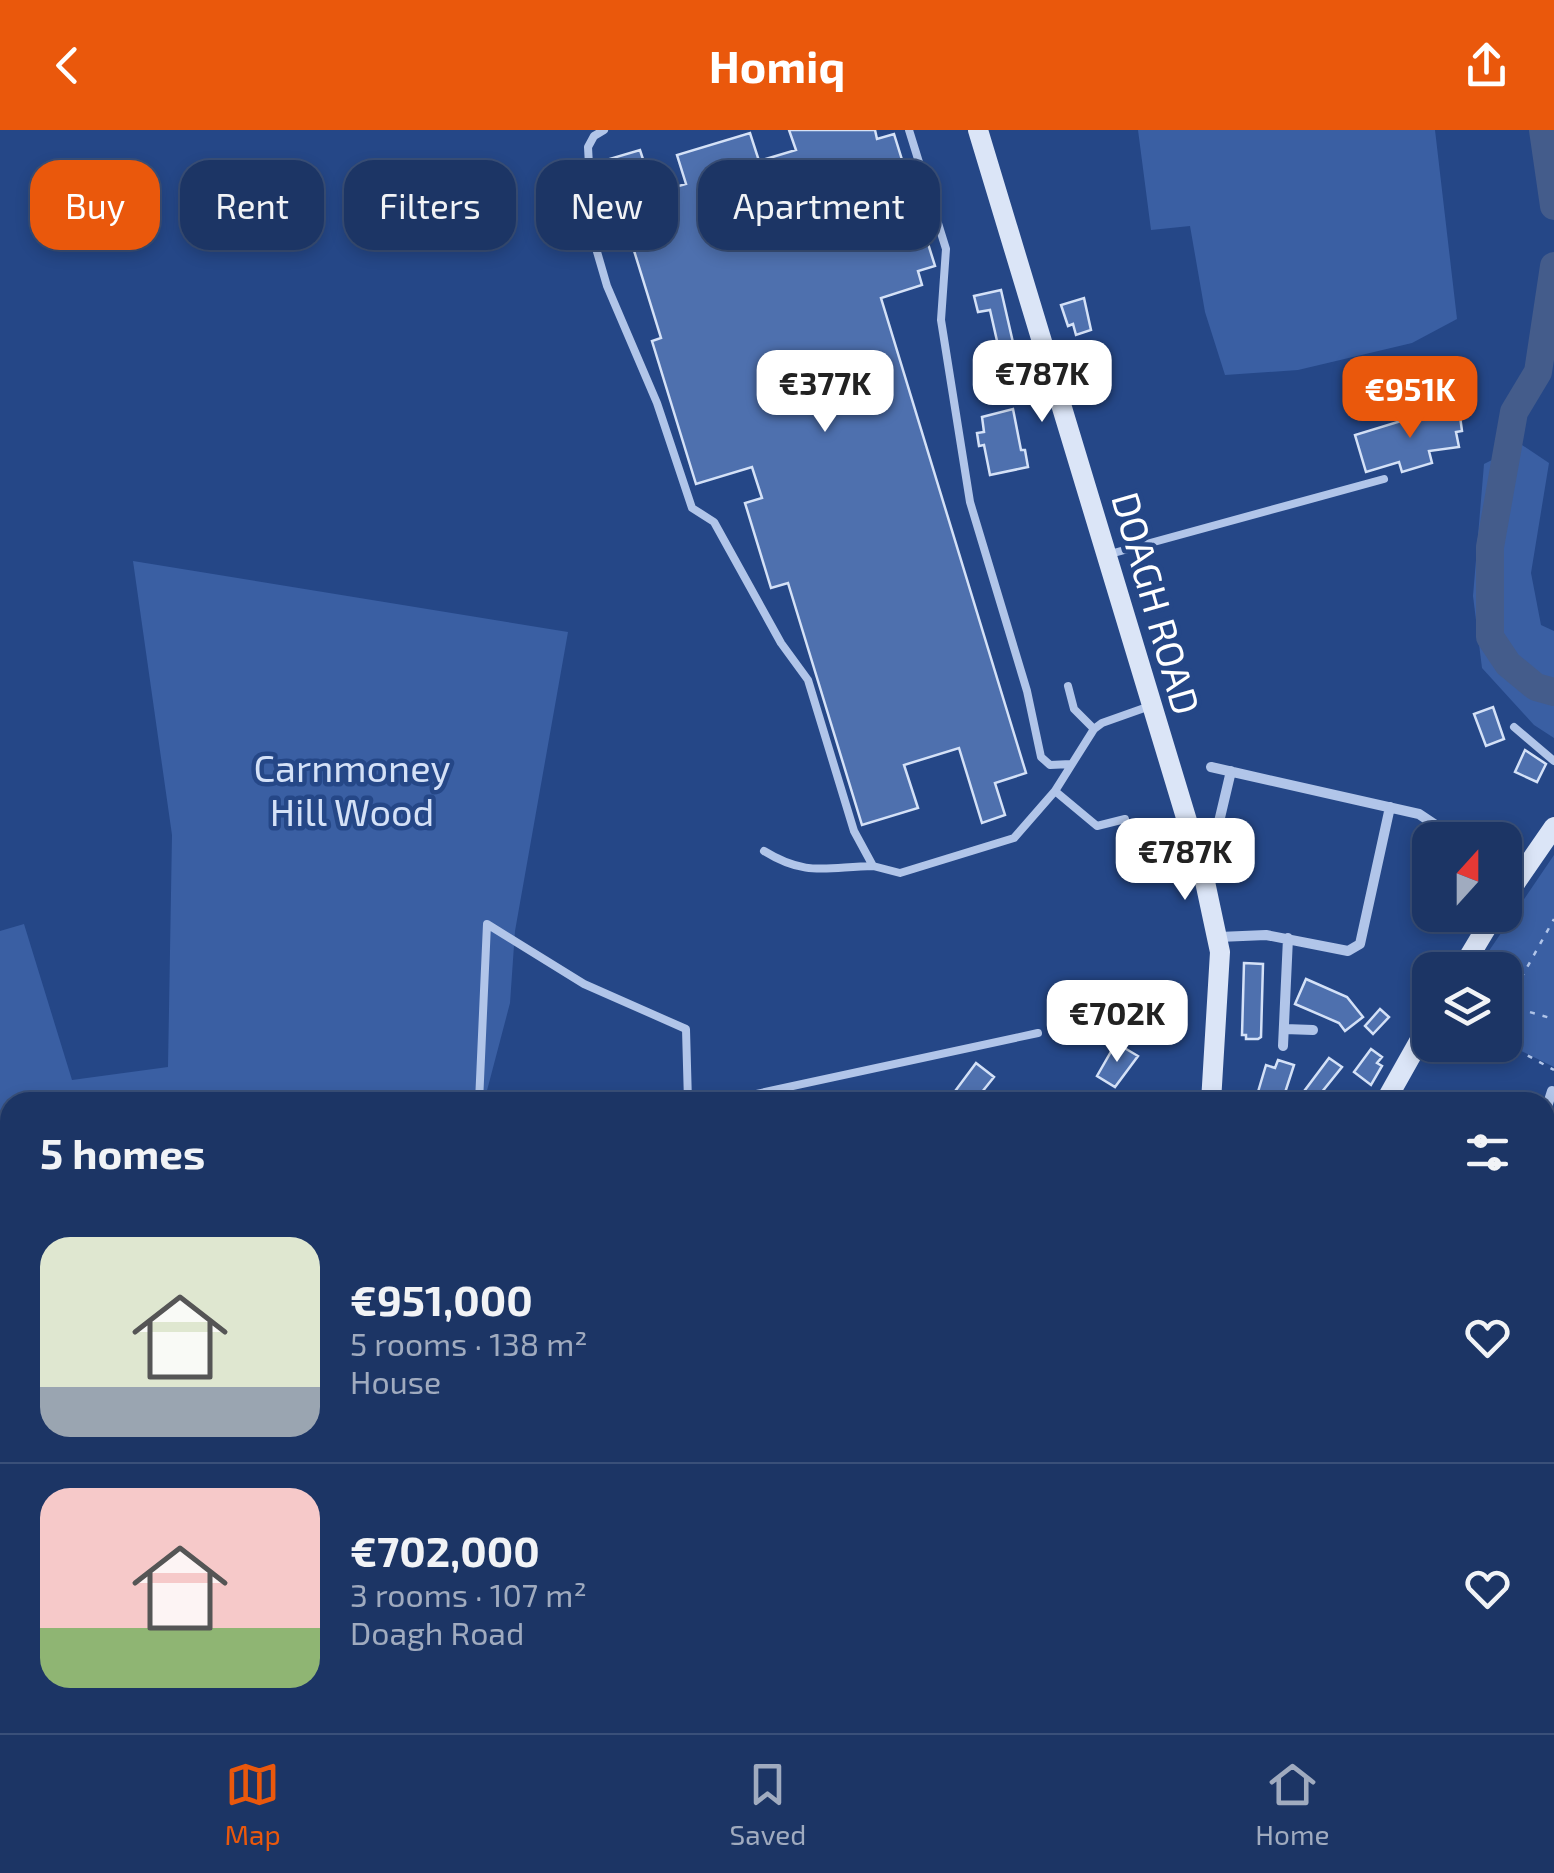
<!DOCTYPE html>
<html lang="en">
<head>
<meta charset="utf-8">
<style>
  body { margin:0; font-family:"Exo 2",sans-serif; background:#29406e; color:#f1f3f6; height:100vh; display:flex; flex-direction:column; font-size:38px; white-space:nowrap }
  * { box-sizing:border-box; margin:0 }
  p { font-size:32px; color:#a0abbf }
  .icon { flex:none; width:55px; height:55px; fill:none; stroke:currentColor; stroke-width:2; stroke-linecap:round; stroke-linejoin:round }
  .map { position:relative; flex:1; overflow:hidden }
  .details { position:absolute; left:0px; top:962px; width:1555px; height:642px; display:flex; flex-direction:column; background:#1c3565; border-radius:30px 30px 0 0; box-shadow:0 5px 15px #0003,0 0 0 2px #3a5079 }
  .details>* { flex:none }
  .banner { position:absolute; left:30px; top:30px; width:1000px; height:90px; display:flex; gap:20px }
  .needle { width:65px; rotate:21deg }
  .controls { position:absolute; left:1412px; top:692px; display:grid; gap:20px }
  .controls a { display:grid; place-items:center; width:110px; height:110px; border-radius:20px; background:#1c3565; box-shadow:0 5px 15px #0003,0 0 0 2px #3a5079; font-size:50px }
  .price { position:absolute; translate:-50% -85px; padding:0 22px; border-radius:20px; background:#fff; color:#222; font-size:32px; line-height:65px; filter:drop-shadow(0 2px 5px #0008) }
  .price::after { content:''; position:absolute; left:50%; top:60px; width:30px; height:22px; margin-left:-15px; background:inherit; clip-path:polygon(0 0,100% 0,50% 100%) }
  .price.active { background:#ea580c; color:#fff }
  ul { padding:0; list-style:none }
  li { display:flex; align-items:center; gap:30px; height:250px; padding:0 40px }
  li+li { border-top:2px solid #3a5079 }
  li span { display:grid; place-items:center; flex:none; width:280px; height:200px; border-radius:30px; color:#555 }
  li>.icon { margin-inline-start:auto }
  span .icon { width:120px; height:120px; fill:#fffc; stroke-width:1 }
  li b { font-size:42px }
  h2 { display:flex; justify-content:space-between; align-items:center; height:120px; padding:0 40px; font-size:42px }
  .chip { padding:0 35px; border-radius:30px; background:#1c3565; box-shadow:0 5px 15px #0003,0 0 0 2px #3a5079; font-size:35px; line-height:90px }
  .chip.active { background:#ea580c; color:#fff }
  header { display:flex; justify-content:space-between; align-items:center; height:130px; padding:0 40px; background:#ea580c; color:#fff; font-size:45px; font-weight:700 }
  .menu { display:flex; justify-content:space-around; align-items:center; height:140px; border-top:2px solid #3a5079; background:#1c3565; font-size:28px; color:#a0abbf }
  .menu a { display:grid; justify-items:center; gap:5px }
  .menu .active { color:#ea580c }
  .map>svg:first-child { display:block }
  .green { fill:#3a5fa3 }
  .water { fill:#445c8b; stroke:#a5bee9; stroke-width:2.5 }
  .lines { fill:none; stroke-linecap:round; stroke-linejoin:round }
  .river { stroke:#445c8b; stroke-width:28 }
  .building { fill:#4e70ae; stroke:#d4e1f7; stroke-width:2.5 }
  .path { stroke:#b1c5e9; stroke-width:2.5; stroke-dasharray:5 8; stroke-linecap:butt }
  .lane { stroke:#b1c5e9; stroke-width:8 }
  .street { stroke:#b1c5e9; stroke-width:10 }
  .secondary { stroke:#dbe5f7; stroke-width:20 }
  .labels { text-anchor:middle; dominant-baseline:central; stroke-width:9; stroke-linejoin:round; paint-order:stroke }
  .street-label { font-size:38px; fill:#fff; stroke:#254787 }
  .park-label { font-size:38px; fill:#d4e1f7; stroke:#254787 }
</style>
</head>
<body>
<header><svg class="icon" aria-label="back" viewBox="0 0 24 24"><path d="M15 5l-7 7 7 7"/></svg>Homiq<svg class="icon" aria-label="share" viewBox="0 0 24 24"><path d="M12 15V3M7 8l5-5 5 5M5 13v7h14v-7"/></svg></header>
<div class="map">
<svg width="1554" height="1603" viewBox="0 0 1554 1603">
  <rect width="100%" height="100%" fill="#254787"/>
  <path class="green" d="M 1138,0 L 1435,0 L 1457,189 L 1412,213 L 1298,240 L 1225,245 L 1205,182 L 1190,96 L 1151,100 Z
    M 1522,315 L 1549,333 L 1531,443 L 1541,495 L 1554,501 L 1554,608 L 1534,595 L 1482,538 L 1473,466 L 1484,334 Z
    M 133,431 L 568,502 L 515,801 L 510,873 L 484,972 L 10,972 L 10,1187 L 0,1180 L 0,801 L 24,794 L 72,950 L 168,937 L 172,705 Z
    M 1554,725 L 1554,937 L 1507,914 L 1505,840 L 1476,840 Z
    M 10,1323 L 10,1595 L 535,1595 L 537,1603 L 0,1603 L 0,1348 Z"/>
  <path class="water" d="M 10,1232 L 10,1306 L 0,1313 L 0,1239 Z"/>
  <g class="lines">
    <path class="river" d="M 1543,0 L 1554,76
      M 1554,136 L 1538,242 L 1514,282 L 1490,417 L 1490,507 L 1508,534 L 1536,557 L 1554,562"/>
  </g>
  <path class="building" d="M 789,0 L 875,0 L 877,9 L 894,4 L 935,136 L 918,141 L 922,155 L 881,168 L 1026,643 L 995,653 L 1005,685 L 982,693 L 959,618 L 904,635 L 918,678 L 862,695 L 788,453 L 771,458 L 745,373 L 762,368 L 752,337 L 696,354 L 652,211 L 661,208 L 606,30 L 640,20 L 654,63 L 686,54 L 677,25 L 750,3 L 759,31 L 796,20 Z
    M 1001,160 L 1022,252 L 1007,255 L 990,180 L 978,182 L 974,166 Z
    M 1084,168 L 1091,200 L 1076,205 L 1073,194 L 1068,196 L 1061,175 Z
    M 1013,279 L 1021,320 L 1025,320 L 1028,337 L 990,345 L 984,315 L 979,316 L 977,303 L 984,302 L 982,287 Z
    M 1459,279 L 1462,301 L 1456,302 L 1459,317 L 1429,321 L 1432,333 L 1402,342 L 1399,332 L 1366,342 L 1355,305 L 1414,287 Z
    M 1493,577 L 1504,609 L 1486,616 L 1474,584 Z
    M 1525,620 L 1546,634 L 1537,652 L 1515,642 Z
    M 1244,833 L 1263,834 L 1261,907 L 1258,909 L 1246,909 L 1246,905 L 1242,905 Z
    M 1306,849 L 1347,867 L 1363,887 L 1345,901 L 1339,893 L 1295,874 Z
    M 1380,879 L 1389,887 L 1373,904 L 1365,896 Z
    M 1116,913 L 1138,926 L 1115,957 L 1097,946 Z
    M 1371,919 L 1382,927 L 1377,933 L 1382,936 L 1371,955 L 1354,942 Z
    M 1329,928 L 1342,937 L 1317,968 L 1305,960 Z
    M 1278,930 L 1294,935 L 1282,972 L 1255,972 L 1266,935 L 1275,938 Z
    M 976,933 L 994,947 L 974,972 L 947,972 Z"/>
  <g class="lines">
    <path class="path" d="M 1505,868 L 1515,859 L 1554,789
      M 1505,875 L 1554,889
      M 1505,913 L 1554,940
      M 0,1154 L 10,1162
      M 12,1595 L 12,1603
      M 291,1595 L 292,1603"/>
    <path class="lane" d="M 604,0 L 594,6 L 588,17 L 593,108 L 607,156 L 657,273 L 692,378 L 714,392 L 781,513 L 808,550 L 854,701 L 873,736 L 900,743 L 1014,708 L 1055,661 L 1094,599 L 1102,593 L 1150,576
      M 909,0 L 946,119 L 941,190 L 970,372 L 1027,561 L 1041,627 L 1050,635 L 1071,634
      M 1110,424 L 1384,349
      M 1068,556 L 1074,579 L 1094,599
      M 1514,597 L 1554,631
      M 1055,661 L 1097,696 L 1125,689
      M 764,721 C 806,747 826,737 873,736
      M 479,972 L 487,794 L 584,854 L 686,899 L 688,972
      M 719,972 L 1038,903
      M 1545,1283 L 1554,1286
      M 1545,1560 L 1554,1562
      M 969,1595 L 970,1603
      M 1277,1603 L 1277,1595"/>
    <path class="street" d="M 1211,637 L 1419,684 L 1458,710
      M 1218,696 L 1231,641
      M 1219,807 L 1266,805 L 1348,821 L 1360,814 L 1390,677
      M 1285,899 L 1313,900
      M 1283,916 L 1288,808
      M 1330,972 L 1340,968
      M 1545,983 L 1552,961
      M 1545,1046 L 1554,1049
      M 1032,1595 L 1032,1603
      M 664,1596 L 684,1603
      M 1155,1603 L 1192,1602"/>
    <path class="secondary" d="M 978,0 L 1204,747 L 1220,822 L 1211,972
      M 1505,768 L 1554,697
      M 1461,840 L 1494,785
      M 1385,972 L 1430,892
      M 1192,1595 L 1192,1603"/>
  </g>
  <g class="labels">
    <g class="street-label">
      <text transform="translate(1157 473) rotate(74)">DOAGH ROAD</text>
    </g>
    <g class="park-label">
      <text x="352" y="637">Carnmoney<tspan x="352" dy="44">Hill Wood</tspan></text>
    </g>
  </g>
</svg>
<div class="controls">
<a><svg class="needle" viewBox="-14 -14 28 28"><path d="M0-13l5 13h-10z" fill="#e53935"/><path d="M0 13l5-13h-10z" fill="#a0abbf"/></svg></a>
<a><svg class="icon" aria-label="layers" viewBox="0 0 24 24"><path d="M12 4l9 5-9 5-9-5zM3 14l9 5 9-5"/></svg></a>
</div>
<b class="price" style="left:1042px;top:295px">€787K</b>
<b class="price" style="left:825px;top:305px">€377K</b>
<b class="price active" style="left:1410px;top:311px">€951K</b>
<b class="price" style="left:1185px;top:773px">€787K</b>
<b class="price" style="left:1117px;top:935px">€702K</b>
<div class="banner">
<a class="chip active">Buy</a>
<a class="chip">Rent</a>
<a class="chip">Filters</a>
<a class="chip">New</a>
<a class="chip">Apartment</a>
</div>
<section class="details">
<h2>5 homes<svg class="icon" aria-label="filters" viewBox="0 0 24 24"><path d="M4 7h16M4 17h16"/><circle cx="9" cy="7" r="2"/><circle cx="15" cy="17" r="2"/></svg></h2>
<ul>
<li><span style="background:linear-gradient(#dfe7d0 75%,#9aa5b1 0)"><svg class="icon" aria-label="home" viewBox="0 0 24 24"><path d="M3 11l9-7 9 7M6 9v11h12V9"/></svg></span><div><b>€951,000</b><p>5 rooms · 138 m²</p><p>House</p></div><svg class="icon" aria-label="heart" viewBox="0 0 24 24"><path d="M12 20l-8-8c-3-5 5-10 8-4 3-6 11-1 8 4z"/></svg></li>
<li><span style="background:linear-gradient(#f6c9c9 70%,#8fb573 0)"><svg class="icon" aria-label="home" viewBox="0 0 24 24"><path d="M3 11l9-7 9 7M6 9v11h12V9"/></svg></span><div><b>€702,000</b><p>3 rooms · 107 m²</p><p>Doagh Road</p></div><svg class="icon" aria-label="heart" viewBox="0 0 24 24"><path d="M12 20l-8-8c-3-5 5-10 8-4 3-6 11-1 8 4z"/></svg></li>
</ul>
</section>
</div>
<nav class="menu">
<a class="active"><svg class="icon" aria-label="map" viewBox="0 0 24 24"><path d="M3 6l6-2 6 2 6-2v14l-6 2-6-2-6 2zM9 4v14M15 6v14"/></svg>Map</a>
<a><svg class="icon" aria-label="saved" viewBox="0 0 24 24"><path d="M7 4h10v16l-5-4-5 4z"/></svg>Saved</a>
<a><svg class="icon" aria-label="home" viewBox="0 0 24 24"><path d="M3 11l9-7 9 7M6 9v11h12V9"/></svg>Home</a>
</nav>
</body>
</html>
